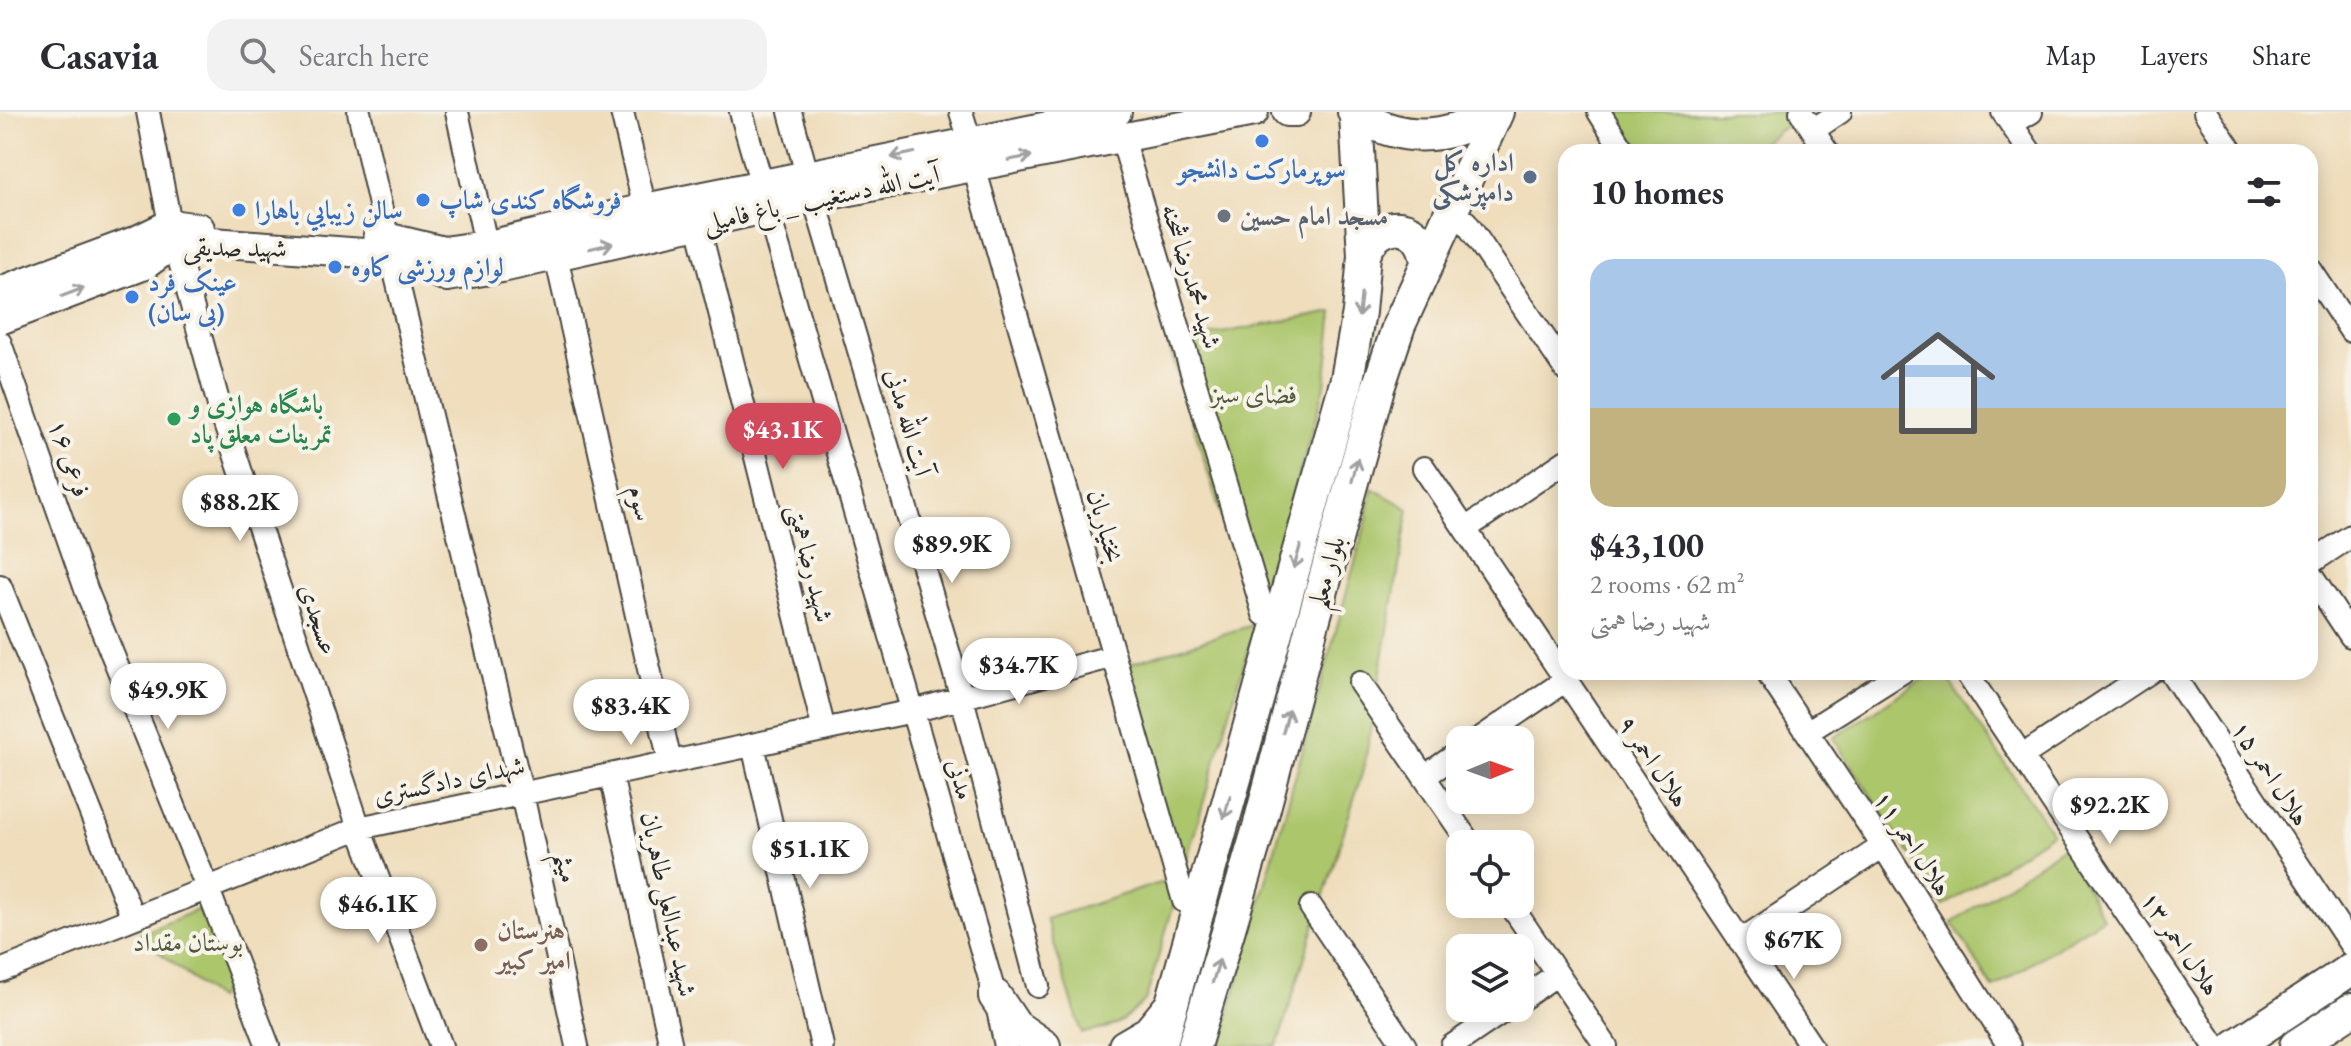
<!DOCTYPE html>
<html lang="en">
<head>
<meta charset="utf-8">
<style>
  body { margin:0; font-family:"EB Garamond",Amiri,serif; background:#f2f2f3; color:#2b2b33; height:100vh; display:flex; flex-direction:column; font-size:30px; white-space:nowrap }
  * { box-sizing:border-box; margin:0 }
  p { font-size:26px; color:#7c7c81 }
  .icon { flex:none; width:44px; height:44px; fill:none; stroke:currentColor; stroke-width:2; stroke-linecap:round; stroke-linejoin:round }
  .map { position:relative; flex:1; overflow:hidden }
  .side { position:absolute; left:1558px; top:32px; width:760px; height:536px; display:flex; flex-direction:column; background:#fff; border-radius:24px; box-shadow:0 4px 20px #0003 }
  .side>* { flex:none }
  .needle { width:52px; rotate:89deg }
  .buttons { position:absolute; left:1446px; top:614px; display:grid; gap:16px }
  .buttons a { display:grid; place-items:center; width:88px; height:88px; border-radius:16px; background:#fff; box-shadow:0 4px 20px #0003; font-size:40px }
  .price { position:absolute; translate:-50% -68px; padding:0 18px; border-radius:28px; background:#fff; color:#222; font-size:26px; line-height:52px; filter:drop-shadow(0 2px 4px #0008) }
  .price::after { content:''; position:absolute; left:50%; top:48px; width:24px; height:18px; margin-left:-12px; background:inherit; clip-path:polygon(0 0,100% 0,50% 100%) }
  .price.active { background:#d1495b; color:#fff }
  ul { padding:0; list-style:none }
  li { display:grid; align-content:center; gap:16px; height:424px; padding:0 32px }
  li+li { border-top:2px solid #e1e1e2 }
  li span { display:grid; place-items:center; height:248px; border-radius:24px; color:#555 }
  li>.icon { margin-inline-start:auto }
  span .icon { width:144px; height:144px; fill:#fffc; stroke-width:1 }
  li b { font-size:34px }
  h2 { display:flex; justify-content:space-between; align-items:center; height:96px; padding:0 32px; font-size:34px }
  header { display:flex; align-items:center; gap:48px; box-sizing:border-box; height:112px; padding:0 40px; background:#fff; border-bottom:2px solid #e1e1e2 }
  header strong { font-size:38px }
  nav { display:flex; gap:44px; margin-inline-start:auto; font-size:28px }
  .search { width:560px; height:72px; background:#f2f2f3; display:flex; align-items:center; gap:20px; box-sizing:border-box; padding:0 28px; border-radius:24px; color:#7c7c81; font-size:30px }
  .map>svg:first-child { display:block }
  .green { fill:#acc66c; stroke:#6c784c; stroke-width:2 }
  .lines { fill:none; stroke-linecap:round; stroke-linejoin:round }
  .minor-casing { stroke:#484641; stroke-width:26 }
  .tertiary-casing { stroke:#484641; stroke-width:32 }
  .secondary-casing { stroke:#484641; stroke-width:36 }
  .minor { stroke:#fff; stroke-width:22 }
  .tertiary { stroke:#fff; stroke-width:28 }
  .secondary { stroke:#fff; stroke-width:32 }
  .oneway { stroke:#a0a0a0 }
  .shop-dot { fill:#3f7fe0; stroke:#f7f3e8; stroke-width:3 }
  .service-dot { fill:#5c6f8a; stroke:#f7f3e8; stroke-width:3 }
  .worship-dot { fill:#6b7280; stroke:#f7f3e8; stroke-width:3 }
  .leisure-dot { fill:#2e9e5b; stroke:#f7f3e8; stroke-width:3 }
  .education-dot { fill:#8d6e63; stroke:#f7f3e8; stroke-width:3 }
  .labels { text-anchor:middle; dominant-baseline:central; stroke-width:8; stroke-linejoin:round; paint-order:stroke }
  .service-label { font-size:26px; font-weight:bold; fill:#4e5e75; stroke:#f7f3e8; text-anchor:end }
  .shop-label { font-size:26px; font-weight:bold; fill:#366cbe; stroke:#f7f3e8; text-anchor:start }
  .street-label { font-size:26px; fill:#2b2b2b; stroke:#f7f3e8 }
  .worship-label { font-size:26px; font-weight:bold; fill:#5b616d; stroke:#f7f3e8; text-anchor:start }
  .park-label { font-size:26px; fill:#525a3e; stroke:#f7f3e8 }
  .leisure-label { font-size:26px; font-weight:bold; fill:#27864d; stroke:#f7f3e8; text-anchor:start }
  .education-label { font-size:26px; font-weight:bold; fill:#785e54; stroke:#f7f3e8; text-anchor:start }
</style>
</head>
<body>
<header>
<strong>Casavia</strong>
<div class="search"><svg class="icon" aria-label="search" viewBox="0 0 24 24"><circle cx="10" cy="10" r="6"/><path d="M15 15l6 6"/></svg>Search here</div>
<nav><a>Map</a><a>Layers</a><a>Share</a></nav>
</header>
<div class="map">
<svg width="2351" height="934" viewBox="0 0 2351 934">
  <rect width="100%" height="100%" fill="#f7f3e8"/>
  <filter id="ink" filterUnits="userSpaceOnUse"><feTurbulence type="fractalNoise" baseFrequency=".0125" numOctaves="2"/><feDisplacementMap in="SourceGraphic" scale="16" xChannelSelector="R" yChannelSelector="G"/><feConvolveMatrix kernelMatrix="1 2 1 2 8 2 1 2 1" color-interpolation-filters="sRGB"/></filter>
  <filter id="wash" filterUnits="userSpaceOnUse"><feTurbulence type="fractalNoise" baseFrequency=".006" numOctaves="4" result="noise"/><feDisplacementMap in="SourceGraphic" scale="32" xChannelSelector="R" yChannelSelector="G"/><feGaussianBlur stdDeviation="1.8" result="paint"/><feColorMatrix in="noise" values="0 0 0 0 0 0 0 0 0 0 0 0 0 0 0 0 0 1.4 0 .05"/><feComposite in="paint" operator="in"/></filter>
  <g filter="url(#wash)">
    <rect width="100%" height="100%" fill="#efddbb"/>
    <path class="green" d="M 1613,0 L 1782,0 L 1790,11 L 1750,40 L 1639,40 Z
      M 1333,200 L 1325,274 L 1146,887 C 1125,910 1113,917 1082,921 L 1046,807 L 1176,766 L 1110,558 L 1255,512 L 1168,231 Z
      M 1372,376 L 1409,397 L 1364,655 L 1277,934 L 1220,934 L 1367,407 Z
      M 1934,560 L 1943,560 L 2052,721 L 1944,794 L 1833,626 Z
      M 2064,735 L 2103,806 L 1993,876 L 1952,810 Z
      M 204,795 L 231,869 L 217,887 L 138,823 Z"/>
  </g>
  <g filter="url(#ink)">
    <g class="lines">
      <defs>
        <path id="minor" d="M 148,0 L 170,112
          M 359,0 L 387,124
          M 457,0 L 486,132
          M 622,0 L 645,96
          M 741,0 L 762,73
          M 790,0 L 807,62
          M 961,0 L 970,29
          M 1599,0 L 1624,40
          M 1801,0 L 1827,40
          M 2003,0 L 2030,40
          M 2205,0 L 2232,40
          M 2011,12 L 2031,0
          M 1813,18 L 1840,0
          M 1122,26 L 1264,502
          M 974,55 L 1184,789
          M 814,86 L 962,586 L 1038,874
          M 767,96 L 995,884 L 1006,934
          M 1466,110 L 1566,258
          M 698,112 L 824,618
          M 175,131 L 220,297 L 359,716 L 441,934
          M 391,143 L 522,682 L 577,934
          M 556,144 L 670,650
          M 2310,157 L 2351,219
          M 0,231 L 87,480 L 207,775 L 268,934
          M 1424,356 L 1811,934
          M 1465,417 L 1566,349
          M 2310,451 L 2351,424
          M 2310,462 L 2351,524
          M 0,474 L 133,806
          M 1767,560 L 1883,734 L 2009,934
          M 1966,560 L 2215,934
          M 2171,560 L 2351,833
          M 1360,571 L 1470,732
          M 1807,620 L 1902,560
          M 1478,628 L 1566,568
          M 753,633 L 822,934
          M 2022,644 L 2150,560
          M 611,663 L 671,934
          M 1424,665 L 1460,640
          M 1510,792 L 1606,934
          M 1311,795 L 1405,934
          M 1740,829 L 1883,734
          M 0,859 L 359,716 L 913,599 L 1114,544
          M 1520,888 L 1557,862
          M 1452,934 L 1508,896"/>
        <path id="tertiary" d="M 1287,0 L 1296,0
          M 378,123 L 444,139 L 497,131 L 645,96 L 1117,0
          M 0,179 L 137,128 L 170,112 L 200,116
          M 0,208 L 145,153 L 175,131 L 198,129 L 391,143 L 447,165 L 502,156 L 814,86 L 1254,0"/>
        <path id="secondary" d="M 1354,0 L 1356,3 C 1367,8 1379,15 1391,18 C 1421,27 1461,23 1485,0
          M 1364,143 C 1379,102 1425,109 1427,152
          M 995,884 L 1015,914 L 1044,934
          M 1125,934 L 1149,920 L 1168,897
          M 1160,934 L 1347,267 L 1359,200 L 1364,143 L 1356,3
          M 1194,934 L 1258,719 L 1313,510 L 1378,276 L 1399,213 L 1497,0
          M 2235,934 L 2351,857
          M 2296,934 L 2351,898"/>
      </defs>
      <use href="#minor" class="minor-casing"/>
      <use href="#tertiary" class="tertiary-casing"/>
      <use href="#secondary" class="secondary-casing"/>
      <use href="#minor" class="minor"/>
      <use href="#tertiary" class="tertiary"/>
      <use href="#secondary" class="secondary"/>
    </g>
    <defs><path id="oneway-shaft" d="M-6 0H5M1.5-3L5.5 0L1.5 3" fill="none" stroke-width="1.6" stroke-linecap="round" stroke-linejoin="round" transform="scale(2)"/></defs>
    <g class="oneway">
      <use href="#oneway-shaft" transform="translate(903 43) rotate(168)"/>
      <use href="#oneway-shaft" transform="translate(1020 46) rotate(-11)"/>
      <use href="#oneway-shaft" transform="translate(601 134) rotate(-13)"/>
      <use href="#oneway-shaft" transform="translate(73 180) rotate(-21)"/>
      <use href="#oneway-shaft" transform="translate(1360 193) rotate(96)"/>
      <use href="#oneway-shaft" transform="translate(1355 358) rotate(-75)"/>
      <use href="#oneway-shaft" transform="translate(1297 445) rotate(106)"/>
      <use href="#oneway-shaft" transform="translate(1286 609) rotate(-75)"/>
      <use href="#oneway-shaft" transform="translate(1227 695) rotate(106)"/>
      <use href="#oneway-shaft" transform="translate(1216 859) rotate(-73)"/>
    </g>
  </g>
  <g class="shop-dot">
    <circle cx="1262" cy="29" r="8"/>
    <circle cx="423" cy="88" r="8"/>
    <circle cx="239" cy="98" r="8"/>
    <circle cx="335" cy="155" r="8"/>
    <circle cx="132" cy="185" r="8"/>
  </g>
  <circle class="service-dot" cx="1530" cy="65" r="8"/>
  <circle class="worship-dot" cx="1224" cy="104" r="8"/>
  <circle class="leisure-dot" cx="174" cy="307" r="8"/>
  <circle class="education-dot" cx="481" cy="833" r="8"/>
  <g class="labels">
    <g class="service-label">
      <text x="1514" y="50">اداره کل<tspan x="1514" dy="30">دامپزشکی</tspan></text>
    </g>
    <g class="shop-label">
      <text x="1262" y="57" text-anchor="middle">سوپرمارکت دانشجو</text>
      <text x="439" y="88">فروشگاه کندی شاپ</text>
      <text x="255" y="98">سالن زيبايي باهارا</text>
      <text x="351" y="155">لوازم ورزشی کاوه</text>
      <text x="148" y="170">عینک فرد<tspan x="148" dy="30">(بی سان)</tspan></text>
    </g>
    <g class="street-label">
      <text transform="translate(821 86) rotate(-12)">آیت الله دستغیب _ باغ فامیلی</text>
      <text transform="translate(235 135) rotate(1)">شهید صدیقی</text>
      <text transform="translate(1192 164) rotate(73)">شهید محمدرضا شحنه</text>
      <text transform="translate(909 310) rotate(74)">آیت الله مدنی</text>
      <text transform="translate(70 346) rotate(71)">فرعی ۱۶</text>
      <text transform="translate(641 391) rotate(77)">سوم</text>
      <text transform="translate(1106 414) rotate(74)">بختیاریان</text>
      <text transform="translate(811 451) rotate(76)">شهید رضا همتی</text>
      <text transform="translate(1326 460) rotate(-74)">بلوار معلم</text>
      <text transform="translate(319 507) rotate(72)">عسجدی</text>
      <text transform="translate(1654 649) rotate(56)">هلال احمر ۹</text>
      <text transform="translate(2271 661) rotate(57)">هلال احمر ۱۵</text>
      <text transform="translate(961 667) rotate(74)">مدنی</text>
      <text transform="translate(449 668) rotate(-12)">شهدای دادگستری</text>
      <text transform="translate(1913 731) rotate(57)">هلال احمر ۱۱</text>
      <text transform="translate(567 755) rotate(78)">میثم</text>
      <text transform="translate(669 792) rotate(78)">شهید عبدالعلی طاهریان</text>
      <text transform="translate(2181 831) rotate(56)">هلال احمر ۱۳</text>
    </g>
    <g class="worship-label">
      <text x="1240" y="104">مسجد امام حسین</text>
    </g>
    <g class="park-label">
      <text x="1254" y="282">فضای سبز</text>
      <text x="188" y="830">بوستان مقداد</text>
    </g>
    <g class="leisure-label">
      <text x="190" y="292">باشگاه هوازی و<tspan x="190" dy="30">تمرینات معلق پاد</tspan></text>
    </g>
    <g class="education-label">
      <text x="497" y="818">هنرستان<tspan x="497" dy="30">امیر کبیر</tspan></text>
    </g>
  </g>
</svg>
<div class="buttons">
<a><svg class="needle" viewBox="-14 -14 28 28"><path d="M0-13l5 13h-10z" fill="#e53935"/><path d="M0 13l5-13h-10z" fill="#7c7c81"/></svg></a>
<a><svg class="icon" aria-label="locate" viewBox="0 0 24 24"><circle cx="12" cy="12" r="6"/><path d="M12 2v4M12 18v4M2 12h4M18 12h4"/></svg></a>
<a><svg class="icon" aria-label="layers" viewBox="0 0 24 24"><path d="M12 4l9 5-9 5-9-5zM3 14l9 5 9-5"/></svg></a>
</div>
<b class="price active" style="left:783px;top:359px">$43.1K</b>
<b class="price" style="left:240px;top:431px">$88.2K</b>
<b class="price" style="left:952px;top:473px">$89.9K</b>
<b class="price" style="left:1019px;top:594px">$34.7K</b>
<b class="price" style="left:168px;top:619px">$49.9K</b>
<b class="price" style="left:631px;top:635px">$83.4K</b>
<b class="price" style="left:2110px;top:734px">$92.2K</b>
<b class="price" style="left:810px;top:778px">$51.1K</b>
<b class="price" style="left:378px;top:833px">$46.1K</b>
<b class="price" style="left:1794px;top:869px">$67K</b>
<section class="side">
<h2>10 homes<svg class="icon" aria-label="filters" viewBox="0 0 24 24"><path d="M4 7h16M4 17h16"/><circle cx="9" cy="7" r="2"/><circle cx="15" cy="17" r="2"/></svg></h2>
<ul>
<li><span style="background:linear-gradient(#a9c7e8 60%,#c2b280 0)"><svg class="icon" aria-label="home" viewBox="0 0 24 24"><path d="M3 11l9-7 9 7M6 9v11h12V9"/></svg></span><div><b>$43,100</b><p>2 rooms · 62 m²</p><p>شهید رضا همتی</p></div></li>
</ul>
</section>
</div>
</body>
</html>
